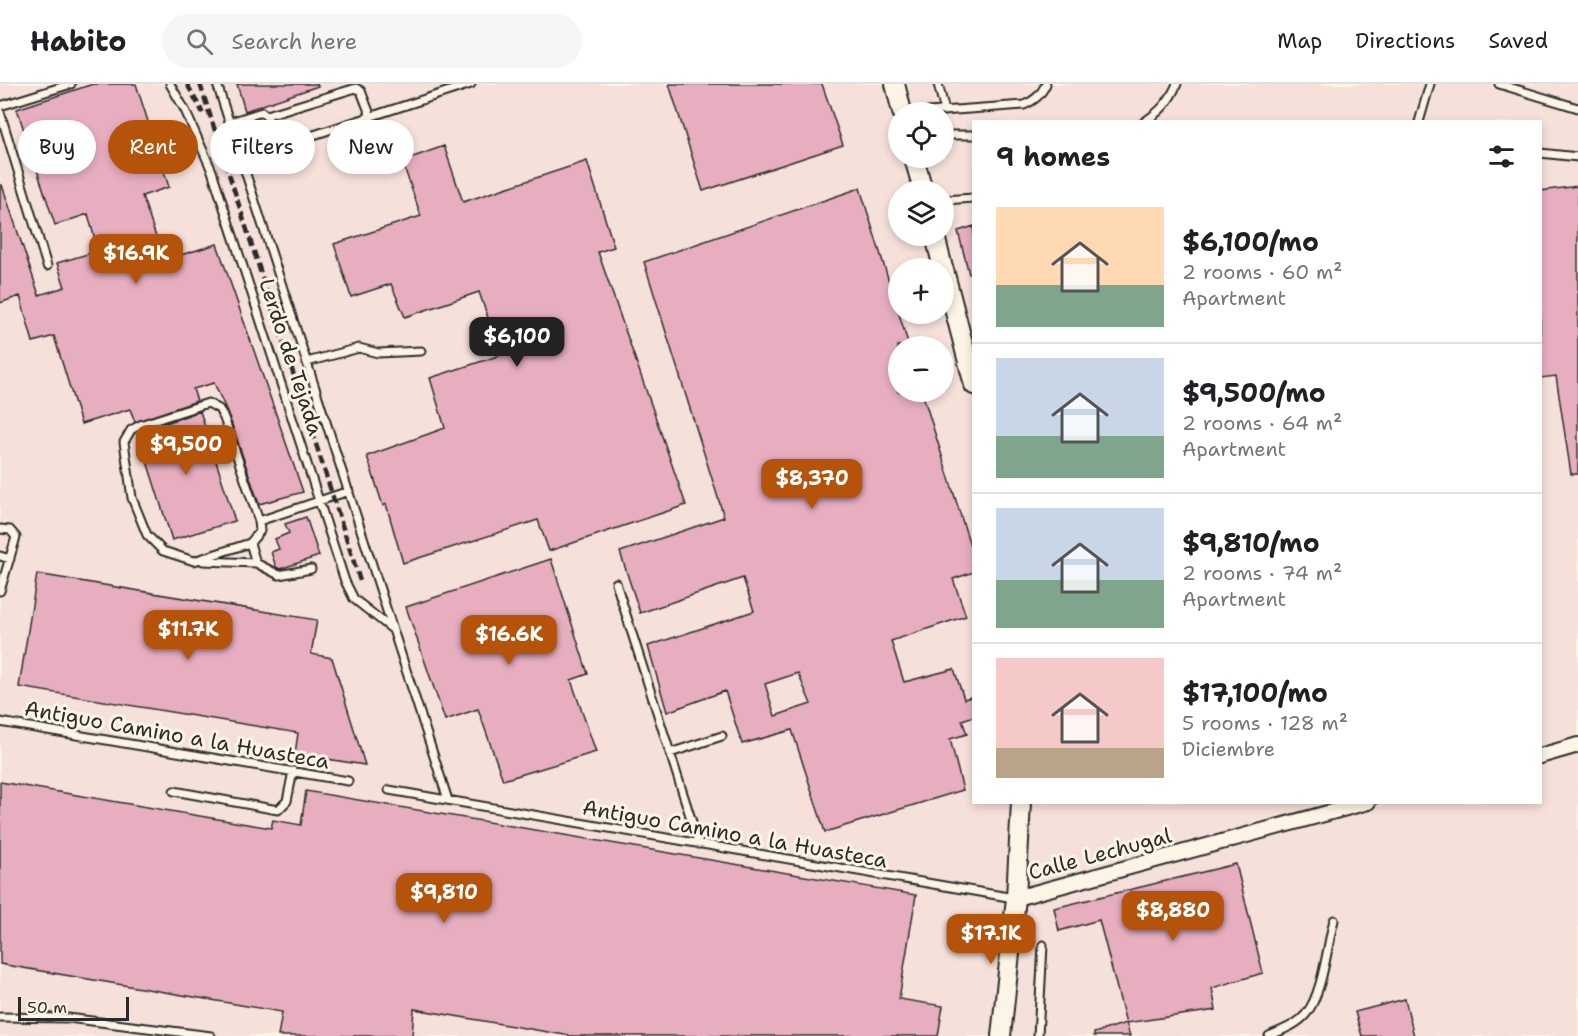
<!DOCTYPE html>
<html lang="en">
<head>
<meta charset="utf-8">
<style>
  body { margin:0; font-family:"Shantell Sans",sans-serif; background:#f6f6f6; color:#202124; height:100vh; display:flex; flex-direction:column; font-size:22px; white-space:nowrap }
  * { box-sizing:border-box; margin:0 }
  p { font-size:20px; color:#757577 }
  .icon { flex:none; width:33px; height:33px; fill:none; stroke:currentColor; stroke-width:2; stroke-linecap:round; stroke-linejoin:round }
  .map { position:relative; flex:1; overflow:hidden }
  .panel { position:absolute; left:972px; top:36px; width:570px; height:684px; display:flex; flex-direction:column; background:#fff; border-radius:0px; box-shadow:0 3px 9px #0003 }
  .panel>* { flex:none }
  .top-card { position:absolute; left:18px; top:36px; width:570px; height:54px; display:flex; gap:12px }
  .tools { position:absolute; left:888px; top:18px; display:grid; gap:12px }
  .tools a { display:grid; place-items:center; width:66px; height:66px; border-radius:50%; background:#fff; box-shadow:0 3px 9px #0003; font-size:30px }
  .scale { position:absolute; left:18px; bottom:15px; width:111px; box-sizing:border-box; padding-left:6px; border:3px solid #2b2b2b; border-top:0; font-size:16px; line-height:21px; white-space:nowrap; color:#2b2b2b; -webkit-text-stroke:4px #fcf5e5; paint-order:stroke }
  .price { position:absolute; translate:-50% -51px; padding:0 14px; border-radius:12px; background:#b45309; color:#fff; font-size:20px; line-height:39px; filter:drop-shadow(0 2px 3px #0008) }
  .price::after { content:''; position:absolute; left:50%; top:36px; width:18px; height:14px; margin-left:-9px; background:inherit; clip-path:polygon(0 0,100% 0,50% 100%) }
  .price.selected { background:#222; color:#fff }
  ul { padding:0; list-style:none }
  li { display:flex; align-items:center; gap:18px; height:150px; padding:0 24px }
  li+li { border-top:2px solid #e0e0e0 }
  li span { display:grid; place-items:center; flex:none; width:168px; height:120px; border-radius:0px; color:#555 }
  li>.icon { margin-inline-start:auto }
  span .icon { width:72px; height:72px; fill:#fffc; stroke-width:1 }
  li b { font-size:26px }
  h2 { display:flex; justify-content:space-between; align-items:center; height:72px; padding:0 24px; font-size:26px }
  .chip { padding:0 21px; border-radius:27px; background:#fff; box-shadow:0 3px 9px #0003; font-size:21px; line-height:54px }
  .chip.selected { background:#b45309; color:#fff }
  header { display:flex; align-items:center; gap:36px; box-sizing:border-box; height:84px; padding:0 30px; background:#fff; border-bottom:2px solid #e0e0e0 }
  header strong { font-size:28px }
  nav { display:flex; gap:33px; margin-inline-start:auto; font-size:21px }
  .search { width:420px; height:54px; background:#f6f6f6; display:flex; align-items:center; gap:15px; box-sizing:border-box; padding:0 21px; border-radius:33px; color:#757577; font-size:22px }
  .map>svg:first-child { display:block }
  .built { fill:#f6e0da; fill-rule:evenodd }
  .building { fill:#e7aec0; stroke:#2b2b2b; stroke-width:1.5; fill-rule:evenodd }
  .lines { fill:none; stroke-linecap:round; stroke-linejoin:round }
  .lane-casing { stroke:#2b2b2b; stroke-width:11 }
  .street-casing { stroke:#2b2b2b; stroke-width:18 }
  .secondary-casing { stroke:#2b2b2b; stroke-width:22 }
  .lane { stroke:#fcf5e5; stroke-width:7 }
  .street { stroke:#fcf5e5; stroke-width:14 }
  .secondary { stroke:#fcf5e5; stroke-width:18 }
  .rail { stroke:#2b2b2b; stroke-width:4.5; stroke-dasharray:9 4.5; stroke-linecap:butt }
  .labels { text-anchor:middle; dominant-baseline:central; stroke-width:6; stroke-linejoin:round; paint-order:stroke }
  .street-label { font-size:21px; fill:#2b2b2b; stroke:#fcf5e5 }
</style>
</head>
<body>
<header>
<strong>Habito</strong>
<div class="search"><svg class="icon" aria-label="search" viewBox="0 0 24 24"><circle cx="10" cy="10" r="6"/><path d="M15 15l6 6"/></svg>Search here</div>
<nav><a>Map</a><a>Directions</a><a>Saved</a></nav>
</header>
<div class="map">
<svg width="1578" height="952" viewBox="0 0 1578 952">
  <rect width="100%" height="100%" fill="#fcf5e5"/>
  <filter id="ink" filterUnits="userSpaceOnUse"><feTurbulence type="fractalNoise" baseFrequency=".0167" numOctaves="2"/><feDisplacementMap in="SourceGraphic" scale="12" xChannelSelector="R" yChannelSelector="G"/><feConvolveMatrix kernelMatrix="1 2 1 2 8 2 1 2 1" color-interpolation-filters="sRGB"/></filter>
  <g filter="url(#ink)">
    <path class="built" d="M 0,0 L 1578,0 L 1578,952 L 0,952 ZM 898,28 L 944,28 L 944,74 L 898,74 ZM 974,38 L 1540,38 L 1540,718 L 974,718 ZM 898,106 L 944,106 L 944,152 L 898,152 ZM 898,184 L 944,184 L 944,230 L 898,230 ZM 898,262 L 944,262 L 944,308 L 898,308 Z"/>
    <path class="building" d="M 93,0 L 136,0 L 169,103 L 142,112 L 164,176 L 217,160 L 303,408 L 259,420 L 229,332 L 214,299 L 193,305 L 197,317 L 135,338 L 130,325 L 81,340 L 54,252 L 33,258 L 20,212 L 0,219 L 0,101 L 2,101 L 39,211 L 65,203 L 57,179 L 98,167 L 88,130 L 55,141 L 17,25 Z
      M 237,0 L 317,0 L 318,2 L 245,27 Z
      M 669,0 L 822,0 L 843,61 L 703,107 Z
      M 444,62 L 463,118 L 587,77 L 614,163 L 598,168 L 686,421 L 549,467 L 538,436 L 403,479 L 386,420 L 383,422 L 367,372 L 445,344 L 430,294 L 501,271 L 479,208 L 405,233 L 391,200 L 351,213 L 334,160 L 421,132 L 402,77 Z
      M 1578,102 L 1578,390 L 1571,390 L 1556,292 L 1540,294 L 1540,107 Z
      M 860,104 L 909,262 L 898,262 L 898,308 L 922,308 L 974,474 L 974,488 L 953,495 L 966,532 L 891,557 L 904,598 L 954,585 L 964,615 L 974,612 L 974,632 L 962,636 L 967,650 L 950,655 L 963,706 L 825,748 L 792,646 L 742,660 L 725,607 L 667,628 L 648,562 L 754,527 L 743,494 L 640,529 L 620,468 L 724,433 L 644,178 ZM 798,589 L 811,620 L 775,632 L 765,600 Z
      M 974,142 L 974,189 L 969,190 L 958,147 Z
      M 200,327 L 235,437 L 172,456 L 138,349 Z
      M 306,433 L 319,472 L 280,485 L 276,483 L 271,468 L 279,465 L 275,455 L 289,449 L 285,440 Z
      M 551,475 L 588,590 L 571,596 L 596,668 L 503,696 L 478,625 L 445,636 L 406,523 Z
      M 37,490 L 317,536 L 311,570 L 332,574 L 365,681 L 295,670 L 298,649 L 19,603 Z
      M 0,698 L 271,744 L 273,736 L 301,741 L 306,707 L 916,811 L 899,915 L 943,922 L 938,952 L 571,952 L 414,925 L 412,952 L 278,952 L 282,928 L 0,880 Z
      M 1236,780 L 1263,889 L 1212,904 L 1216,926 L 1126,939 L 1099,836 L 1059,847 L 1054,824 Z
      M 1405,915 L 1414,952 L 1362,952 L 1355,928 Z
      M 1126,939 L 1130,952 L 1094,952 L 1094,949 Z"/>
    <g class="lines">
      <defs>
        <path id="lane" d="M 170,0 L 185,26 L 212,87 L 345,497 L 354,515 L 392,545
          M 217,0 L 448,716
          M 938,0 L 945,27
          M 1499,0 L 1578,24
          M 0,22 L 71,0
          M 0,28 L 47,182
          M 928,28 L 1024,21 C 1035,16 1041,11 1046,0
          M 267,31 L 356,4 L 361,7 L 371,33
          M 230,38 L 262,28 C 272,35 271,51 280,61 L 286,60 L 471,0
          M 1144,38 C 1161,27 1169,18 1177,0
          M 1419,38 L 1430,0
          M 944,51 L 974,51
          M 1540,69 L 1578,73
          M 944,116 L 974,114
          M 307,278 L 359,264 L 378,269 L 421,267
          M 208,319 L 219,325 L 224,334 L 259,437 L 260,447 L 250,459 L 194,477 L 163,467 L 147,451 L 132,414 L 124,358 L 131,346 L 140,341 Z
          M 259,437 L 349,407
          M 0,445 L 10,446 L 16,453 L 0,507
          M 250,459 L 256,479
          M 0,472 L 10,475
          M 203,477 L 256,479 L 279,491 L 311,485
          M 616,499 L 699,760
          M 0,638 L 348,697
          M 670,669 L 722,652
          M 389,706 L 1014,814
          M 174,707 L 278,726 L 287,717 L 293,687
          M 0,933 L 68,934 L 211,952
          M 1038,952 L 1043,861
          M 1269,952 C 1282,946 1297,941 1306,930 C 1323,909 1327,862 1334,836"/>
        <path id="street" d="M 1540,672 L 1578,661
          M 1016,814 L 1368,718"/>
        <path id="secondary" d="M 895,0 L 902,28
          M 914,74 L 923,106
          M 935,152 L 943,184
          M 944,186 L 974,301
          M 1001,952 L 1016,814 L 1021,718"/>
      </defs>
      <use href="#lane" class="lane-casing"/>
      <use href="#street" class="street-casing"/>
      <use href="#secondary" class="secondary-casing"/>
      <use href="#lane" class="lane"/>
      <use href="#street" class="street"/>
      <use href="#secondary" class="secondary"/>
      <path class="rail" d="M 187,0 L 203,29
        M 200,0 L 360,497"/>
    </g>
  </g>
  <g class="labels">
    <g class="street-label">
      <text transform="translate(291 273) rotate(72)">Lerdo de Tejada</text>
      <text transform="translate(177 651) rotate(10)">Antiguo Camino a la Huasteca</text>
      <text transform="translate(735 750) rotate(10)">Antiguo Camino a la Huasteca</text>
      <text transform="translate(1100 770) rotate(-15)">Calle Lechugal</text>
    </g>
  </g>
</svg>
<div class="tools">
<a><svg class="icon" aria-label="locate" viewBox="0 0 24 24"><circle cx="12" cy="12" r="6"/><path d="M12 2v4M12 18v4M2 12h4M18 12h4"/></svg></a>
<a><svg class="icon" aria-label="layers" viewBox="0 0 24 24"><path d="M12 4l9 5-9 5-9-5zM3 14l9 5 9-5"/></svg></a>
<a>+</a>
<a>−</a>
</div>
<div class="scale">50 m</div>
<b class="price" style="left:136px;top:201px">$16.9K</b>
<b class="price selected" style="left:517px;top:284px">$6,100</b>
<b class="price" style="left:186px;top:392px">$9,500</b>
<b class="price" style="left:812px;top:426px">$8,370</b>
<b class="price" style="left:188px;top:577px">$11.7K</b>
<b class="price" style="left:509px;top:582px">$16.6K</b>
<b class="price" style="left:444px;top:840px">$9,810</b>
<b class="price" style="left:1173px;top:858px">$8,880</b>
<b class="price" style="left:991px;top:881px">$17.1K</b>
<div class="top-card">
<a class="chip">Buy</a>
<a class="chip selected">Rent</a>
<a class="chip">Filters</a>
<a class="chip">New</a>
</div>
<section class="panel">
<h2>9 homes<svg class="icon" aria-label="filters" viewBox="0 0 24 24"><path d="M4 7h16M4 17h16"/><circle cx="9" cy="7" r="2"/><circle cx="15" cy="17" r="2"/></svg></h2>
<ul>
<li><span style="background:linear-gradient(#ffd9b3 65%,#7fa58c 0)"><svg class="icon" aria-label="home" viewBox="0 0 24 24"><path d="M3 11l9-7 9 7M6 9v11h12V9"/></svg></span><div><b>$6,100/mo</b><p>2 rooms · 60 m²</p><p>Apartment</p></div></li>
<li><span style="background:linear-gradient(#c9d6e8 65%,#7fa58c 0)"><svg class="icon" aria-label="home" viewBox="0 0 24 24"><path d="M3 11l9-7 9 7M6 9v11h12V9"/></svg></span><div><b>$9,500/mo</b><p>2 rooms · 64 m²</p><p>Apartment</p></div></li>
<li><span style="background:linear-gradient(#c9d6e8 60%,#7fa58c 0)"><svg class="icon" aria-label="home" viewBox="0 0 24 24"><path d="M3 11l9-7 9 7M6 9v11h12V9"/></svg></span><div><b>$9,810/mo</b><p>2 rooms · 74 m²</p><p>Apartment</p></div></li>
<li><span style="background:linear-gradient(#f6c9c9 75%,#b9a48a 0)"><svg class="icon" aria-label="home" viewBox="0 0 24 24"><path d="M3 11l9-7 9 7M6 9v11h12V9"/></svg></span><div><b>$17,100/mo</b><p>5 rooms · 128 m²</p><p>Diciembre</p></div></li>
</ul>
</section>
</div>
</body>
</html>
